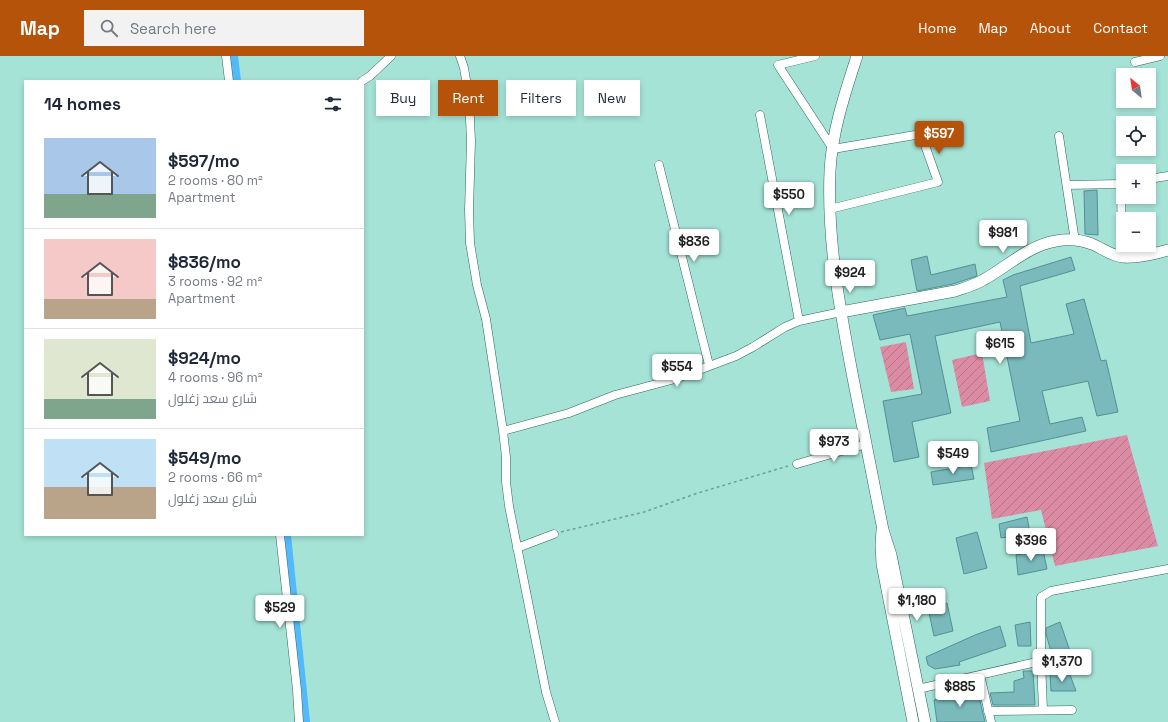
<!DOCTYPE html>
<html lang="en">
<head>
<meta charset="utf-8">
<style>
  body { margin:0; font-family:"Space Grotesk",Cairo,sans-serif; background:#f2f2f3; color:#1f2937; height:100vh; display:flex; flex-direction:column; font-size:15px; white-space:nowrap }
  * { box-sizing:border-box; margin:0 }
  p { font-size:13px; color:#747a83 }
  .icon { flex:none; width:22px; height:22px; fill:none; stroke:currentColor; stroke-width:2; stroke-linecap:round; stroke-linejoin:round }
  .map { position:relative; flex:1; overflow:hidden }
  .sheet { position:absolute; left:24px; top:24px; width:340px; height:456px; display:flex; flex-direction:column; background:#fff; border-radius:0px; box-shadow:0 2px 6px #0003 }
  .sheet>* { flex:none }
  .top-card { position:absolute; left:376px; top:24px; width:380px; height:36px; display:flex; gap:8px }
  .needle { width:26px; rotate:331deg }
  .controls { position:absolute; left:1116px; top:12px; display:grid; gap:8px }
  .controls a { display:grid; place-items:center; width:40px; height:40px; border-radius:0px; background:#fff; box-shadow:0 2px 6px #0003; font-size:20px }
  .price { position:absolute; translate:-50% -34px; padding:0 9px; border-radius:4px; background:#fff; color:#222; font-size:13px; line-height:26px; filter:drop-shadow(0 1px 2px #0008) }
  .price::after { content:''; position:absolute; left:50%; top:24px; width:12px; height:9px; margin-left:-6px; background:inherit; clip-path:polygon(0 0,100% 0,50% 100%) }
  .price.current { background:#b45309; color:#fff }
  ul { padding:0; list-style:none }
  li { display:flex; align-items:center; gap:12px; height:100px; padding:0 20px }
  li+li { border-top:1px solid #e0e1e3 }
  li span { display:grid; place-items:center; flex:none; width:112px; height:80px; border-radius:0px; color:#555 }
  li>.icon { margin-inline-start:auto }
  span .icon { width:48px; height:48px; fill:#fffc; stroke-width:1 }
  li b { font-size:17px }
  h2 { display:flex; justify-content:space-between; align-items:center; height:48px; padding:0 20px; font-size:17px }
  .tag { padding:0 14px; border-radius:0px; background:#fff; box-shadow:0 2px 6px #0003; font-size:14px; line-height:36px }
  .tag.current { background:#b45309; color:#fff }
  header { display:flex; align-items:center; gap:24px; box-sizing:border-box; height:56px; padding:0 20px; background:#b45309; color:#fff }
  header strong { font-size:19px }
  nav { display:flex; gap:22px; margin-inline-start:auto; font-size:14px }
  .search { width:280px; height:36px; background:#f2f2f3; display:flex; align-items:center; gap:10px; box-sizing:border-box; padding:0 14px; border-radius:0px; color:#747a83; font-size:15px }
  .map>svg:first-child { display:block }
  .garden { fill:url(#garden-furrows) }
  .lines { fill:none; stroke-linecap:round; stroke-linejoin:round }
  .canal { stroke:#52b9fb; stroke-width:10 }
  .building { fill:#7ababd; stroke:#519194 }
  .street-casing { stroke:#2b685d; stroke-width:9 }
  .secondary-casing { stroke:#2b685d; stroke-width:12 }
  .path { stroke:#709f96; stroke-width:1.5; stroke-dasharray:3 3; stroke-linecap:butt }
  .street { stroke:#fff; stroke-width:8 }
  .secondary { stroke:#fff; stroke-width:11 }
</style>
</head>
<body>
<header>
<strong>Map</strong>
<div class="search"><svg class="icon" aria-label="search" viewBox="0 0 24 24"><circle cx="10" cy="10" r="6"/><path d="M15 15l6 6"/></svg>Search here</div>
<nav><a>Home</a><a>Map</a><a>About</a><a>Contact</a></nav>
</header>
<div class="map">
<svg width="1168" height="666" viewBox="0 0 1168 666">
  <defs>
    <pattern id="garden-furrows" width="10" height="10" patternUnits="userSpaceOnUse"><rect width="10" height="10" fill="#dc8ba5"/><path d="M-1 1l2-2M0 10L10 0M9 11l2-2" fill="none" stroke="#b27387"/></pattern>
  </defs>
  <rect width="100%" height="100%" fill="#a5e3d6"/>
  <path class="garden" d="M 906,286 L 914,333 L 891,336 L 880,291 Z
    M 982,297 L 990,345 L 962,351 L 952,304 Z
    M 1127,379 L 1158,490 L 1055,510 L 1041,454 L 992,463 L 984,407 Z"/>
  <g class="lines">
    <path class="canal" d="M 233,0 L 236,25
      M 286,479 L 305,666"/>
  </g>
  <path class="building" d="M 1097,134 L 1098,179 L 1085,178 L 1084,135 Z
    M 927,200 L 931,219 L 975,208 L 977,220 L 953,228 L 917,235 L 911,204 Z
    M 1071,201 L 1075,214 L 1020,230 L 1031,287 L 1074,278 L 1066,248 L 1084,243 L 1101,305 L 1106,304 L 1118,356 L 1097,360 L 1088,325 L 1042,335 L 1050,368 L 1082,361 L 1086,375 L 991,396 L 987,372 L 1020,365 L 1000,266 L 935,280 L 951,357 L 912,366 L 919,401 L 894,406 L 883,345 L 922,338 L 910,278 L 880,284 L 873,259 L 905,252 L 907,260 L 1007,241 L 1003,224 L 1013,219 Z
    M 971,409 L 974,423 L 933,429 L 931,416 Z
    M 1027,461 L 1030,477 L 1001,482 L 999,468 Z
    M 977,476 L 987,512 L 964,518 L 956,482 Z
    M 1043,494 L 1047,513 L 1018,519 L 1016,499 Z
    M 947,547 L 953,575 L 934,580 L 928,552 Z
    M 1030,566 L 1031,590 L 1018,590 L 1015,569 Z
    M 1060,566 L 1072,601 L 1063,601 L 1052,599 L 1046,578 L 1046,572 Z
    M 1000,570 L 1006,590 L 959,606 L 960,609 L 935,613 L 928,609 L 926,601 L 975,579 Z
    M 1023,615 L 1033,615 L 1035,649 L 993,649 L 990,637 L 1014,636 L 1014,625 L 1024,622 Z
    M 1050,617 L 1070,619 L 1076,635 L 1051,635 Z
    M 977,632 L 985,666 L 937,666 L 934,644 Z"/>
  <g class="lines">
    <defs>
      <path id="street" d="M 226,0 L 229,25
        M 460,0 L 464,12 L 469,41 L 471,85 L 469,154 L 470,187 L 477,229 L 486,263 L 503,375 L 506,401 L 506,426 L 509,450 L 546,636 L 555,666
        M 815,0 L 778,9 L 833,93 L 921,78 L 938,126 L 830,153
        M 1135,6 L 1160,0
        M 362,25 L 370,20 L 391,0
        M 760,59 L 799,265
        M 1059,80 L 1075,185
        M 659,109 L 709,309
        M 1149,123 L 1168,120
        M 1067,129 L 1121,128
        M 1122,201 L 1121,128 L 1123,128
        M 503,375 L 569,357 L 615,339 L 675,323 L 736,300 L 753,291 L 785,271 L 799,265 L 841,256
        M 797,408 L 866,388
        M 280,479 L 297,634 L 299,666
        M 517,492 L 554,478
        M 1041,608 L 1075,606
        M 980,619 L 991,666
        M 918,633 L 1041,605
        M 1043,654 L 1041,605 L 1041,541 L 1051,535 L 1168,513
        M 988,655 L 1072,654"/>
      <path id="secondary" d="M 857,0 C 845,37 832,75 830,115 C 827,185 840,254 853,322 C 863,372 873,423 883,474 L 891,499 L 925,666
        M 841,256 L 955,235 C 964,232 975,229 983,224 C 1007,211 1029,189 1056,185 C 1067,183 1081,184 1092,188 C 1102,192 1111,200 1123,201 C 1138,202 1153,198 1168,194
        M 882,474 L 881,488 L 882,508 L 913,666"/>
    </defs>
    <use href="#street" class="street-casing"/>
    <use href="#secondary" class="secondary-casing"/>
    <path class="path" d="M 561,476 L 644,456 L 698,437 L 788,410"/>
    <use href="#street" class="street"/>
    <use href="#secondary" class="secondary"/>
  </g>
</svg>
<div class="controls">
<a><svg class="needle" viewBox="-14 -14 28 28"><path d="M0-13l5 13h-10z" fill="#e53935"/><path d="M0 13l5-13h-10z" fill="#747a83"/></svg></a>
<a><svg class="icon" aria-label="locate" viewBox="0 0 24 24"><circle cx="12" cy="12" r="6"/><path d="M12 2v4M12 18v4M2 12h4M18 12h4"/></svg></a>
<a>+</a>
<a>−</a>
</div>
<b class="price current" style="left:939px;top:99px">$597</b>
<b class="price" style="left:789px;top:160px">$550</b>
<b class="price" style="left:1003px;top:198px">$981</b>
<b class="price" style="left:694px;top:207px">$836</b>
<b class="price" style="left:850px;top:238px">$924</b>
<b class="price" style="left:1000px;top:309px">$615</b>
<b class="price" style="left:677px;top:332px">$554</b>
<b class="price" style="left:834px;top:407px">$973</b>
<b class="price" style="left:953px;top:419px">$549</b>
<b class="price" style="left:1031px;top:506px">$396</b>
<b class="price" style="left:917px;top:566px">$1,180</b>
<b class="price" style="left:280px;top:573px">$529</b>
<b class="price" style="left:1062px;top:627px">$1,370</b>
<b class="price" style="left:960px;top:652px">$885</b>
<div class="top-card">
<a class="tag">Buy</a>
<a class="tag current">Rent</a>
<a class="tag">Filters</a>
<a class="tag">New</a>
</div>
<section class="sheet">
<h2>14 homes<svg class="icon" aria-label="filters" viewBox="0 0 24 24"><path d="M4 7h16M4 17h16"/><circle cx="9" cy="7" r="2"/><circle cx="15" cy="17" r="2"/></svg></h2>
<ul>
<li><span style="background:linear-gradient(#a9c7e8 70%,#7fa58c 0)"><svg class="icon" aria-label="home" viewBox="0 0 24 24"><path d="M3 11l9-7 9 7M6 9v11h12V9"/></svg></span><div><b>$597/mo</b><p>2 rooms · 80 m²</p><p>Apartment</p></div></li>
<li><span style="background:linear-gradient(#f6c9c9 75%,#b9a48a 0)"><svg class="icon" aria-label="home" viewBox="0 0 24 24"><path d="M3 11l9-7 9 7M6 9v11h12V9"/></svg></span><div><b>$836/mo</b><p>3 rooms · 92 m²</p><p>Apartment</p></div></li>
<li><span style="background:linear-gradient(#dfe7d0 75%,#7fa58c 0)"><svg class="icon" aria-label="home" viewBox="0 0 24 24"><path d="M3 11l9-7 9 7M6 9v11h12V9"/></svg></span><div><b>$924/mo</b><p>4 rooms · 96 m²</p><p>شارع سعد زغلول</p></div></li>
<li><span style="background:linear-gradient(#bfe0f5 60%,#b9a48a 0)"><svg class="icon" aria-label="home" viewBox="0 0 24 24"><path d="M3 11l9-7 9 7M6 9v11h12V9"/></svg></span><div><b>$549/mo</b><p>2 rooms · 66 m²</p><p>شارع سعد زغلول</p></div></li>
</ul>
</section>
</div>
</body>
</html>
